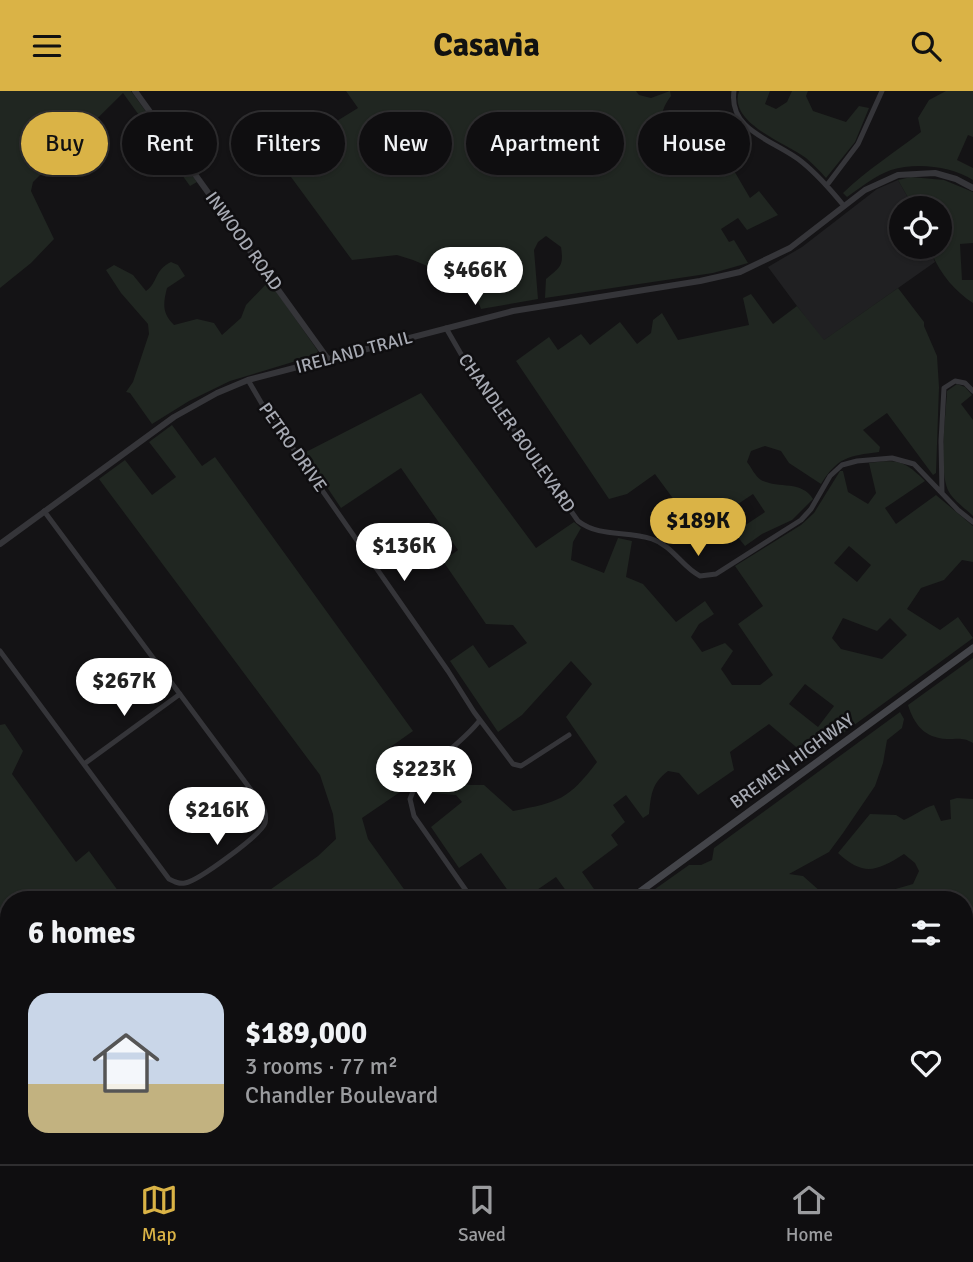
<!DOCTYPE html>
<html lang="en">
<head>
<meta charset="utf-8">
<style>
  body { margin:0; font-family:Signika,sans-serif; background:#1d1c1e; color:#f1f3f6; height:100vh; display:flex; flex-direction:column; font-size:26px; white-space:nowrap }
  * { box-sizing:border-box; margin:0 }
  p { font-size:23px; color:#9b9c9f }
  .icon { flex:none; width:38px; height:38px; fill:none; stroke:currentColor; stroke-width:2; stroke-linecap:round; stroke-linejoin:round }
  .map { position:relative; flex:1; overflow:hidden }
  .drawer { position:absolute; left:0px; top:800px; width:973px; height:275px; display:flex; flex-direction:column; background:#0f0e10; border-radius:28px 28px 0 0; box-shadow:0 2px 5px #0004,0 0 0 2px #2f2e30 }
  .drawer>* { flex:none }
  .banner { position:absolute; left:21px; top:21px; width:931px; height:63px; display:flex; gap:14px }
  .controls { position:absolute; left:889px; top:105px; display:grid; gap:14px }
  .controls a { display:grid; place-items:center; width:63px; height:63px; border-radius:50%; background:#0f0e10; box-shadow:0 2px 5px #0004,0 0 0 2px #2f2e30; font-size:35px }
  .price { position:absolute; translate:-50% -60px; padding:0 16px; border-radius:24px; background:#fff; color:#222; font-size:23px; line-height:46px; filter:drop-shadow(0 2px 4px #0008) }
  .price::after { content:''; position:absolute; left:50%; top:42px; width:21px; height:16px; margin-left:-10px; background:inherit; clip-path:polygon(0 0,100% 0,50% 100%) }
  .price.selected { background:#dab346; color:#111 }
  ul { padding:0; list-style:none }
  li { display:flex; align-items:center; gap:21px; height:175px; padding:0 28px }
  li span { display:grid; place-items:center; flex:none; width:196px; height:140px; border-radius:21px; color:#555 }
  li>.icon { margin-inline-start:auto }
  span .icon { width:84px; height:84px; fill:#fffc; stroke-width:1 }
  li b { font-size:30px }
  h2 { display:flex; justify-content:space-between; align-items:center; height:84px; padding:0 28px; font-size:30px }
  .tag { padding:0 24px; border-radius:32px; background:#0f0e10; box-shadow:0 2px 5px #0004,0 0 0 2px #2f2e30; font-size:24px; line-height:63px }
  .tag.selected { background:#dab346; color:#111 }
  header { display:flex; justify-content:space-between; align-items:center; height:91px; padding:0 28px; background:#dab346; color:#111; font-size:32px; font-weight:800 }
  .tabs { display:flex; justify-content:space-around; align-items:center; height:98px; border-top:2px solid #2f2e30; background:#0f0e10; font-size:19px; color:#9b9c9f }
  .tabs a { display:grid; justify-items:center; gap:4px }
  .tabs .selected { color:#dab346 }
  .map>svg:first-child { display:block }
  .built { fill:#202022 }
  .green { fill:#202621; fill-rule:evenodd }
  .lines { fill:none; stroke-linecap:round; stroke-linejoin:round }
  .minor { stroke:#353539; stroke-width:5 }
  .tertiary { stroke:#353539; stroke-width:6 }
  .secondary { stroke:#434449; stroke-width:7 }
  .labels { text-anchor:middle; dominant-baseline:central; stroke-width:5; stroke-linejoin:round; paint-order:stroke }
  .street-label { font-size:18px; fill:#a7aab3; stroke:#0f0e10 }
</style>
</head>
<body>
<header><svg class="icon" aria-label="menu" viewBox="0 0 24 24"><path d="M4 6h16M4 12h16M4 18h16"/></svg>Casavia<svg class="icon" aria-label="search" viewBox="0 0 24 24"><circle cx="10" cy="10" r="6"/><path d="M15 15l6 6"/></svg></header>
<div class="map">
<svg width="973" height="1073" viewBox="0 0 973 1073">
  <rect width="100%" height="100%" fill="#141315"/>
  <path class="built" d="M 898,89 L 914,117 L 901,117 L 901,156 L 929,156 L 935,171 L 823,250 L 768,176 L 802,156 L 877,98 Z
    M 99,1066 L 216,1066 L 222,1073 L 104,1073 Z"/>
  <path class="green" d="M 0,0 L 131,0 L 197,91 L 190,95 L 123,2 L 33,91 L 31,100 L 54,148 L 31,172 L 0,197 Z
    M 346,0 L 636,0 L 639,4 L 651,7 L 670,0 L 671,5 C 661,18 655,36 675,44 L 692,35 L 703,56 L 707,59 L 726,62 L 730,67 L 733,78 L 750,107 L 759,100 L 778,124 L 747,139 L 738,127 L 721,138 L 729,151 L 734,149 L 748,172 L 713,182 L 545,207 L 546,188 C 560,176 564,176 561,156 L 546,145 L 538,151 L 534,159 L 538,208 L 481,218 L 474,200 L 463,190 L 413,169 L 397,164 L 352,169 L 280,71 L 280,65 L 358,17 Z
    M 739,0 L 770,0 L 765,13 L 776,18 L 787,11 L 792,0 L 808,0 L 806,5 L 813,20 L 846,31 L 859,15 L 869,17 L 855,51 L 826,87 C 820,80 813,73 806,67 C 786,52 728,32 739,0 Z
    M 946,0 L 973,0 L 973,46 L 968,44 L 957,69 L 973,77 L 973,89 C 951,75 916,71 891,79 C 875,85 861,96 847,106 L 843,102 C 867,79 895,61 921,41 L 918,27 L 929,9 Z
    M 911,86 L 944,89 L 973,101 L 973,152 L 960,153 L 962,189 L 973,189 L 973,212 C 953,199 938,180 929,156 L 940,156 L 940,117 L 914,117 L 898,89 Z
    M 171,171 L 178,174 L 185,185 L 167,197 C 163,213 162,222 174,234 L 197,228 L 214,232 L 222,244 L 241,227 L 246,214 L 269,190 L 318,260 L 316,264 L 230,290 L 189,310 L 152,333 L 130,302 L 126,301 L 133,291 L 149,243 L 148,233 L 121,202 L 106,179 L 114,174 L 133,184 L 146,200 C 158,192 154,179 171,171 Z
    M 898,197 L 924,231 L 924,235 L 937,265 L 939,296 L 936,382 L 933,384 L 887,322 L 863,339 L 880,356 L 879,361 C 848,365 838,366 821,393 L 789,372 L 781,360 L 765,355 L 751,360 L 747,371 C 751,376 755,385 761,389 C 778,398 802,389 813,408 L 792,429 L 762,443 L 745,455 L 720,424 L 697,440 L 655,383 L 627,403 L 609,408 L 516,270 L 549,246 L 558,259 L 581,243 L 590,254 L 620,231 L 637,253 L 651,242 L 653,229 L 662,222 L 678,249 L 749,234 L 743,207 L 751,203 L 773,233 L 797,215 L 824,249 ZM 753,403 L 765,421 L 744,435 L 732,417 Z
    M 957,293 L 965,296 L 972,304 L 961,313 L 973,329 L 973,425 C 966,418 954,410 949,401 C 938,382 946,323 947,300 Z
    M 421,302 L 536,457 L 574,431 L 581,437 L 573,451 L 571,469 L 604,482 L 618,447 L 632,450 L 626,486 L 643,493 L 676,531 L 705,510 L 714,523 L 699,533 L 691,546 L 702,561 L 725,552 L 733,560 L 721,578 L 732,594 L 760,594 L 773,584 L 738,533 L 763,515 L 735,475 L 801,434 L 814,422 L 840,380 L 843,380 L 848,401 L 868,413 L 876,402 L 869,372 C 898,368 905,370 925,390 L 885,417 L 896,433 L 936,404 L 973,435 L 973,471 L 962,469 L 944,489 L 921,497 L 907,518 L 940,539 L 958,526 L 973,547 L 809,667 L 769,633 L 730,661 L 734,679 L 698,704 L 679,682 L 668,680 C 652,692 651,703 649,723 L 643,727 L 626,704 L 613,714 L 625,731 L 611,744 L 618,754 L 582,781 L 601,808 L 572,808 L 556,786 L 531,803 L 534,808 L 514,808 L 481,762 L 459,777 L 431,736 L 462,711 L 456,704 L 432,702 L 422,696 L 445,672 L 468,694 L 484,694 L 513,720 C 559,711 568,709 597,671 L 566,626 L 592,593 L 571,570 L 522,624 L 498,641 L 450,570 L 473,554 L 489,577 L 527,552 L 513,534 L 486,533 L 443,470 L 458,459 L 401,377 L 341,417 L 304,362 ZM 849,455 L 871,474 L 857,491 L 834,472 ZM 843,527 L 877,540 L 890,527 L 907,544 L 882,568 L 841,558 L 832,547 ZM 805,593 L 834,615 L 818,636 L 789,613 Z
    M 172,334 L 202,375 L 215,366 L 413,640 L 389,657 L 411,687 L 406,697 L 362,727 L 368,748 L 411,808 L 257,808 L 318,765 L 336,748 L 333,723 L 320,684 L 99,388 L 125,369 L 152,404 L 176,386 L 149,351 Z
    M 973,567 L 973,652 C 963,646 958,648 947,648 C 924,647 914,633 908,614 Z
    M 900,621 L 904,628 L 902,637 L 887,649 L 883,672 L 875,695 L 843,742 L 829,761 L 789,783 L 803,785 L 829,808 L 641,808 L 689,774 L 701,774 L 712,769 L 714,757 Z
    M 5,633 L 23,660 L 12,683 L 76,771 L 89,760 L 124,808 L 9,808 L 9,872 L 0,860 L 0,634 Z
    M 957,707 L 973,708 L 973,998 L 964,1005 L 964,808 L 876,808 L 882,802 L 913,793 L 919,780 L 915,772 L 904,763 C 877,780 864,786 838,762 L 870,723 L 896,724 L 904,729 C 916,724 921,718 934,714 L 941,730 L 951,728 L 950,709 Z
    M 479,1066 L 837,1066 L 828,1073 L 485,1073 Z"/>
  <g class="lines">
    <path class="minor" d="M 734,0 C 728,41 777,50 802,71 C 818,84 831,99 844,115
      M 827,94 L 858,53 L 882,0
      M 446,237 L 461,263 L 578,430 C 600,447 627,439 652,448 C 673,455 682,476 700,485 L 716,483 L 801,429 L 811,418 L 830,385 L 842,374 L 857,370 L 892,367 L 914,373 L 958,419 L 973,431
      M 248,289 L 262,313 L 448,580 L 474,621 L 513,673 L 521,675 L 569,644
      M 942,402 L 941,350 L 944,297 L 955,290 L 965,292 L 973,300
      M 0,560 L 169,788 C 175,791 179,793 185,792 C 198,790 261,744 265,732 C 267,724 264,717 260,711 L 44,420
      M 84,673 L 180,603
      M 472,808 L 414,725 L 410,708 C 421,674 459,657 480,629
      M 964,1045 L 973,1043
      M 964,1048 L 973,1069
      M 290,1066 L 295,1073"/>
    <path class="tertiary" d="M 135,0 L 328,268
      M 0,453 L 174,326 L 217,302 L 248,289 L 513,220 L 700,190 L 740,181 L 790,157 L 865,99 L 898,84 L 935,82 L 956,88 L 973,97"/>
    <path class="secondary" d="M 630,808 L 973,557
      M 0,944 L 9,956
      M 89,1066 L 95,1073
      M 266,1073 L 276,1066"/>
  </g>
  <g class="labels">
    <g class="street-label">
      <text transform="translate(244 150) rotate(54)">INWOOD ROAD</text>
      <text transform="translate(354 261) rotate(-15)">IRELAND TRAIL</text>
      <text transform="translate(517 342) rotate(55)">CHANDLER BOULEVARD</text>
      <text transform="translate(293 356) rotate(55)">PETRO DRIVE</text>
      <text transform="translate(792 670) rotate(-36)">BREMEN HIGHWAY</text>
    </g>
  </g>
</svg>
<div class="controls">
<a><svg class="icon" aria-label="locate" viewBox="0 0 24 24"><circle cx="12" cy="12" r="6"/><path d="M12 2v4M12 18v4M2 12h4M18 12h4"/></svg></a>
</div>
<b class="price" style="left:475px;top:216px">$466K</b>
<b class="price selected" style="left:698px;top:467px">$189K</b>
<b class="price" style="left:404px;top:492px">$136K</b>
<b class="price" style="left:124px;top:627px">$267K</b>
<b class="price" style="left:424px;top:715px">$223K</b>
<b class="price" style="left:217px;top:756px">$216K</b>
<div class="banner">
<a class="tag selected">Buy</a>
<a class="tag">Rent</a>
<a class="tag">Filters</a>
<a class="tag">New</a>
<a class="tag">Apartment</a>
<a class="tag">House</a>
</div>
<section class="drawer">
<h2>6 homes<svg class="icon" aria-label="filters" viewBox="0 0 24 24"><path d="M4 7h16M4 17h16"/><circle cx="9" cy="7" r="2"/><circle cx="15" cy="17" r="2"/></svg></h2>
<ul>
<li><span style="background:linear-gradient(#c9d6e8 65%,#c2b280 0)"><svg class="icon" aria-label="home" viewBox="0 0 24 24"><path d="M3 11l9-7 9 7M6 9v11h12V9"/></svg></span><div><b>$189,000</b><p>3 rooms · 77 m²</p><p>Chandler Boulevard</p></div><svg class="icon" aria-label="heart" viewBox="0 0 24 24"><path d="M12 20l-8-8c-3-5 5-10 8-4 3-6 11-1 8 4z"/></svg></li>
</ul>
</section>
</div>
<nav class="tabs">
<a class="selected"><svg class="icon" aria-label="map" viewBox="0 0 24 24"><path d="M3 6l6-2 6 2 6-2v14l-6 2-6-2-6 2zM9 4v14M15 6v14"/></svg>Map</a>
<a><svg class="icon" aria-label="saved" viewBox="0 0 24 24"><path d="M7 4h10v16l-5-4-5 4z"/></svg>Saved</a>
<a><svg class="icon" aria-label="home" viewBox="0 0 24 24"><path d="M3 11l9-7 9 7M6 9v11h12V9"/></svg>Home</a>
</nav>
</body>
</html>
